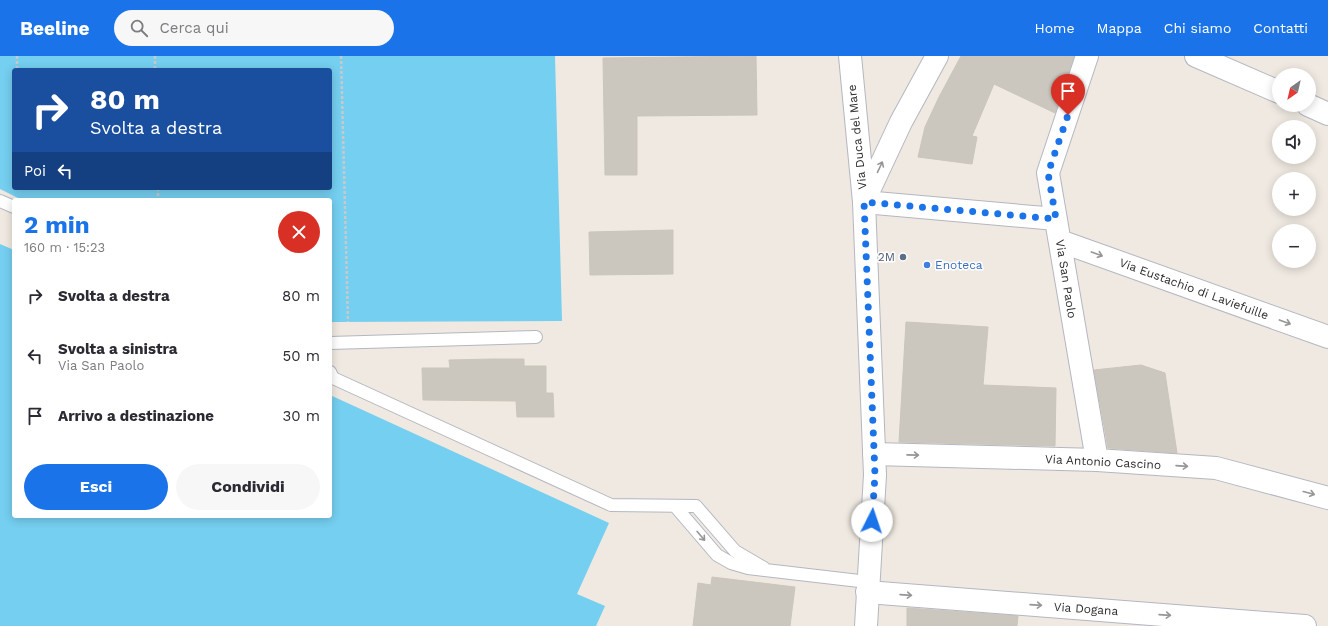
<!DOCTYPE html>
<html lang="it">
<head>
<meta charset="utf-8">
<style>
  :root { --surface:#fff; --page:#f7f7f7; --text:#2b2b33; --muted:#7c7c81; --accent:#1a73e8 }
  body { margin:0; font-family:"Work Sans",sans-serif; background:var(--page); color:var(--text); height:100vh; display:flex; flex-direction:column; font-size:15px; white-space:nowrap }
  * { box-sizing:border-box; margin:0 }
  p { font-size:13px; color:var(--muted) }
  .icon { flex:none; width:22px; height:22px; fill:none; stroke:currentColor; stroke-width:2; stroke-linecap:round; stroke-linejoin:round }
  .map { position:relative; flex:1; overflow:hidden }
  .side { position:absolute; left:12px; top:142px; width:320px; height:320px; display:flex; flex-direction:column; background:var(--surface); border-radius:4px; box-shadow:0 2px 10px #0003 }
  .side>* { flex:none }
  .banner { position:absolute; left:12px; top:12px; width:320px; height:122px; border-radius:4px; box-shadow:0 2px 10px #0003; background:#1a4fa0; color:#fff; overflow:hidden }
  .needle { width:26px; rotate:214deg }
  .tools { position:absolute; left:1272px; top:12px; display:grid; gap:8px }
  .tools a { display:grid; place-items:center; width:44px; height:44px; border-radius:50%; background:var(--surface); box-shadow:0 2px 10px #0003; font-size:20px }
  .pin { position:absolute; display:grid; place-items:center; width:34px; height:34px; color:#fff; margin:-41px -17px; border-radius:50% 50% 50% 0; rotate:-45deg; box-shadow:0 0 4px #0007 }
  .pin .icon { rotate:45deg }
  .me { position:absolute; width:44px; margin:-22px; rotate:4deg; stroke-linejoin:round; filter:drop-shadow(0 0 3px #0008) }
  .turn { display:flex; align-items:center; gap:14px; height:84px; padding:0 12px; font-size:18px }
  .turn .icon { width:52px; height:52px; stroke-width:2.5 }
  .turn b { display:block; font-size:28px; line-height:34px }
  .then { display:flex; align-items:center; height:38px; padding:0 12px; background:#0003; gap:8px; font-size:15px }
  .round { display:grid; place-items:center; flex:none; width:42px; height:42px; border-radius:21px; background:var(--page) }
  .head { display:flex; align-items:center; justify-content:space-between; height:68px; padding:0 12px }
  h1 { font-size:24px; font-weight:700; line-height:30px; color:var(--accent) }
  .primary-button { display:flex; gap:8px; margin-top:auto; padding:8px 12px }
  .primary-button a { flex:1; height:46px; border-radius:24px; background:var(--accent); color:#fff; font-size:16px; font-weight:700; line-height:46px; text-align:center }
  .primary-button a+a { background:var(--page); color:var(--text) }
  ul { padding:0; list-style:none }
  li { display:flex; align-items:center; gap:12px; height:60px; padding:0 12px }
  li div { flex:1 }
  li b { display:block; font-size:15px }
  li em { font-style:normal }
  header { display:flex; align-items:center; gap:24px; box-sizing:border-box; height:56px; padding:0 20px; background:var(--accent); color:#fff }
  header strong { font-size:19px }
  nav { display:flex; gap:22px; margin-inline-start:auto; font-size:14px }
  .search { width:280px; height:36px; background:var(--page); display:flex; align-items:center; gap:10px; box-sizing:border-box; padding:0 14px; border-radius:22px; color:var(--muted); font-size:15px }
  .map>svg:first-child { display:block }
  .water { fill:#75cff0; fill-rule:evenodd }
  .building { fill:#cbc7bf; stroke:#cbc5ba }
  .lines { fill:none; stroke-linecap:round; stroke-linejoin:round }
  .lane-casing { stroke:#b4b7c1; stroke-width:14 }
  .street-casing { stroke:#b4b7c1; stroke-width:24 }
  .secondary-casing { stroke:#b4b7c1; stroke-width:24 }
  .path { stroke:#c9c9c9; stroke-width:2.5; stroke-dasharray:3 2; stroke-linecap:butt }
  .lane { stroke:#fff; stroke-width:12 }
  .street { stroke:#fff; stroke-width:22 }
  .secondary { stroke:#fff; stroke-width:22 }
  .oneway { stroke:#969696 }
  .route { stroke:#1a73e8; stroke-width:7; stroke-dasharray:0 12.6 }
  .service-dot { fill:#5c6f8a; stroke:#fff; stroke-width:1.5 }
  .shop-dot { fill:#3f7fe0; stroke:#fff; stroke-width:1.5 }
  .labels { text-anchor:middle; dominant-baseline:central; stroke-width:3; stroke-linejoin:round; paint-order:stroke }
  .street-label { font-size:12px; fill:#2e2e2e; stroke:#fff }
  .service-label { font-size:12px; fill:#4e5e75; stroke:#fff; text-anchor:end }
  .shop-label { font-size:12px; fill:#366cbe; stroke:#fff; text-anchor:start }
</style>
</head>
<body>
<header>
<strong>Beeline</strong>
<div class="search"><svg class="icon" aria-label="search" viewBox="0 0 24 24"><circle cx="10" cy="10" r="6"/><path d="M15 15l6 6"/></svg>Cerca qui</div>
<nav><a>Home</a><a>Mappa</a><a>Chi siamo</a><a>Contatti</a></nav>
</header>
<div class="map">
<svg width="1328" height="570" viewBox="0 0 1328 570">
  <rect width="100%" height="100%" fill="#efe9e1"/>
  <path class="water" d="M0,0h555l7,265 -232,1v-122h-308l-22,-11zM14,14h316v118h-316z
    M0,188l14,6v266h316v-121l279,128 -32,71 28,12 -9,20h-596z"/>
  <path class="building" d="M756,0l1,59 -120,1v59h-32l-2,-117z
    M961,0h113l-19,57 -61,-29 -22,52 5,1 -5,27 -54,-7 7,-30 14,-30z
    M673,174v44l-83,1 -1,-43z
    M906,266l82,5 -5,58 73,3 -1,58 -156,-4z
    M493,303h31v7h22v27h7l1,24h-37l-1,-16 -93,-1 -1,-32h28l-1,-8z
    M1141,309l24,8 12,80 -69,-5 -14,-78z
    M712,521l83,10 -5,39h-97l5,-43 13,2z
    M907,552l111,8 -1,10h-110z"/>
  <g class="lines">
    <defs>
      <path id="lane" d="M0,145l14,6
        M330,287l206,-6
        M330,316l3,6 278,127 85,1 39,45 29,17
        M675,450l42,49 14,8 17,5 120,14"/>
      <path id="street" d="M1087,0l-39,117 49,287
        M1196,0l83,36
        M1308,49l20,9
        M864,146l192,17
        M1060,185l268,96
        M874,398l223,6 119,8 112,30
        M867,536l438,34"/>
      <path id="secondary" d="M850,0l14,146 11,273 -9,151
        M864,145l37,-79 36,-66"/>
    </defs>
    <use href="#lane" class="lane-casing"/>
    <use href="#street" class="street-casing"/>
    <use href="#secondary" class="secondary-casing"/>
    <path class="path" d="M17,0v14
      M155,0v14
      M341,0l7,266
      M158,132v12"/>
    <use href="#lane" class="lane"/>
    <use href="#street" class="street"/>
    <use href="#secondary" class="secondary"/>
  </g>
  <defs><path id="oneway-shaft" d="M-6 0H5M1.5-3L5.5 0L1.5 3" fill="none" stroke-width="1.6" stroke-linecap="round" stroke-linejoin="round"/></defs>
  <g class="oneway">
    <use href="#oneway-shaft" transform="translate(880 111) rotate(-65)"/>
    <use href="#oneway-shaft" transform="translate(1097 198) rotate(20)"/>
    <use href="#oneway-shaft" transform="translate(1285 266) rotate(20)"/>
    <use href="#oneway-shaft" transform="translate(913 399) rotate(1)"/>
    <use href="#oneway-shaft" transform="translate(1182 410) rotate(4)"/>
    <use href="#oneway-shaft" transform="translate(1309 437) rotate(15)"/>
    <use href="#oneway-shaft" transform="translate(701 480) rotate(50)"/>
    <use href="#oneway-shaft" transform="translate(906 539) rotate(4)"/>
    <use href="#oneway-shaft" transform="translate(1036 549) rotate(4)"/>
    <use href="#oneway-shaft" transform="translate(1165 559) rotate(4)"/>
  </g>
  <g class="lines">
    <path class="route" d="M872,465l3,-46 -11,-273 192,17 -8,-46 20,-58"/>
  </g>
  <circle class="service-dot" cx="903" cy="201" r="4"/>
  <circle class="shop-dot" cx="927" cy="209" r="4"/>
  <g class="labels">
    <g class="street-label">
      <text transform="translate(857 81) rotate(-96)">Via Duca del Mare</text>
      <text transform="translate(1066 223) rotate(81)">Via San Paolo</text>
      <text transform="translate(1194 233) rotate(20)">Via Eustachio di Laviefuille</text>
      <text transform="translate(1103 406) rotate(3)">Via Antonio Cascino</text>
      <text transform="translate(1086 553) rotate(4)">Via Dogana</text>
    </g>
    <g class="service-label">
      <text x="895" y="201">2M</text>
    </g>
    <g class="shop-label">
      <text x="935" y="209">Enoteca</text>
    </g>
  </g>
</svg>
<div class="tools">
<a><svg class="needle" viewBox="-14 -14 28 28"><path d="M0-13l5 13h-10z" fill="#e53935"/><path d="M0 13l5-13h-10z" fill="#7c7c81"/></svg></a>
<a><svg class="icon" aria-label="sound" viewBox="0 0 24 24"><path d="M4 9h4l5-4v14l-5-4H4zM17 9q2 3 0 6"/></svg></a>
<a>+</a>
<a>−</a>
</div>
<div class="pin" style="left:1068px;top:59px;background:#d93025"><svg class="icon" aria-label="arrive" viewBox="0 0 24 24"><path d="M6 21V4h12l-3 4 3 4H6"/></svg></div>
<svg class="me" style="left:872px;top:465px" viewBox="-20 -20 40 40"><circle r="19" fill="#fff"/><path d="M0-13L10 11 0 6-10 11z" fill="#1a73e8"/></svg>
<div class="banner">
<div class="turn"><svg class="icon" aria-label="right" viewBox="0 0 24 24"><path d="M7 20v-9h11M14 6l5 5-5 5"/></svg><div><b>80 m</b>Svolta a destra</div></div>
<div class="then">Poi<svg class="icon" aria-label="left" viewBox="0 0 24 24"><path d="M17 20v-9H6M10 6l-5 5 5 5"/></svg></div>
</div>
<section class="side">
<div class="head"><div><h1>2 min</h1><p>160 m · 15:23</p></div><a class="round" style="background:#d93025;color:#fff"><svg class="icon" aria-label="close" viewBox="0 0 24 24"><path d="M6 6l12 12M18 6L6 18"/></svg></a></div>
<ul>
<li><svg class="icon" aria-label="right" viewBox="0 0 24 24"><path d="M7 20v-9h11M14 6l5 5-5 5"/></svg><div><b>Svolta a destra</b></div><em>80 m</em></li>
<li><svg class="icon" aria-label="left" viewBox="0 0 24 24"><path d="M17 20v-9H6M10 6l-5 5 5 5"/></svg><div><b>Svolta a sinistra</b><p>Via San Paolo</p></div><em>50 m</em></li>
<li><svg class="icon" aria-label="arrive" viewBox="0 0 24 24"><path d="M6 21V4h12l-3 4 3 4H6"/></svg><div><b>Arrivo a destinazione</b></div><em>30 m</em></li>
</ul>
<div class="primary-button"><a>Esci</a><a>Condividi</a></div>
</section>
</div>
</body>
</html>
